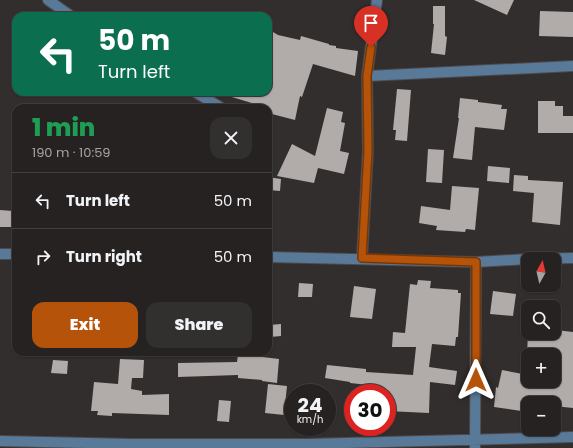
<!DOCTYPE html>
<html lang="en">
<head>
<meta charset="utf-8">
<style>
  :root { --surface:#262222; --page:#322f2f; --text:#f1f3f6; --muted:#a4a4a5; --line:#423f40; --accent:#b45309 }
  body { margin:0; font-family:Poppins,sans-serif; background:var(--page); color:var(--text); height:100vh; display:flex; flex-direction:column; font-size:15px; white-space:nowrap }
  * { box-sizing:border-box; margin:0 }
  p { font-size:13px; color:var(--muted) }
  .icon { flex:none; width:22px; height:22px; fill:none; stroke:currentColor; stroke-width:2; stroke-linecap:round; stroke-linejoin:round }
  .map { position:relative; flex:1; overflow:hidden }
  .drawer { position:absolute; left:12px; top:104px; width:260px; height:252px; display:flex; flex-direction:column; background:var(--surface); border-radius:12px; box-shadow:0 1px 3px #0004,0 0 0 1px var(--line) }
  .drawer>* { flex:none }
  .top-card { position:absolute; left:12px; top:12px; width:260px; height:84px; border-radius:12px; box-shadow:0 1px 3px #0004,0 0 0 1px var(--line); background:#0b6e4f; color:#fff; overflow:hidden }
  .needle { width:26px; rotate:8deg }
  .buttons { position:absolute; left:521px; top:252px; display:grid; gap:8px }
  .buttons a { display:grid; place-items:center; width:40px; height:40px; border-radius:8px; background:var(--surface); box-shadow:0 1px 3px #0004,0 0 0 1px var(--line); font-size:20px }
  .speed { position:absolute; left:284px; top:384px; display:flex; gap:8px; font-size:20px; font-weight:700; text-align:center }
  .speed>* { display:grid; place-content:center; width:52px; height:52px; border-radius:50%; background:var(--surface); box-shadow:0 1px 3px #0004,0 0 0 1px var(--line); line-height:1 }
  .speed small { font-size:10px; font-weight:400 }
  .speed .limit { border:6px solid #d22; background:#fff; color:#111 }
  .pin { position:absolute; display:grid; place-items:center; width:34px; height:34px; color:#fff; margin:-41px -17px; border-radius:50% 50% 50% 0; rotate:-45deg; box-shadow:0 0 4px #0007 }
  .pin .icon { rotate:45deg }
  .me { position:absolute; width:44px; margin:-22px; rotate:0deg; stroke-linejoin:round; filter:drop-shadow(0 0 3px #0008) }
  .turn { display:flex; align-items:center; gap:14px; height:84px; padding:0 20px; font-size:18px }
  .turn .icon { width:52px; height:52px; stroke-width:2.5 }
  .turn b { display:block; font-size:28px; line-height:34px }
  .round { display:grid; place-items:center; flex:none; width:42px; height:42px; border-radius:12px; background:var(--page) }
  .headline { display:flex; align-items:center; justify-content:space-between; height:68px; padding:0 20px }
  h1 { font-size:24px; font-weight:800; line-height:30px; color:#1e9e55 }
  .cta { display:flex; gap:8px; margin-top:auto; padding:8px 20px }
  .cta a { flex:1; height:46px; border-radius:12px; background:var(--accent); color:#fff; font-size:16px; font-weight:800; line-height:46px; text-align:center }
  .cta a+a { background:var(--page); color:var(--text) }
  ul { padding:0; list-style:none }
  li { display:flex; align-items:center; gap:12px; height:56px; padding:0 20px; border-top:1px solid var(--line) }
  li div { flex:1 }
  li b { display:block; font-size:15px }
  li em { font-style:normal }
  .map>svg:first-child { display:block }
  .building { fill:#b1abaa }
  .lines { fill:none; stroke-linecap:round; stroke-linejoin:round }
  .minor-casing { stroke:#4f4a4a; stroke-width:12 }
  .minor { stroke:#597998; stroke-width:10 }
  .route-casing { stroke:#753606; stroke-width:10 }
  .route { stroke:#b45309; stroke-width:7 }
</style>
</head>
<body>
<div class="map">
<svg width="573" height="448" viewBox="0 0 573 448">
  <rect width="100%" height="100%" fill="#332e2e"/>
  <path class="building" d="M474,0h40l-7,15z
    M433,6h12v30l2,1 -2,18 -14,-2 3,-29h-1z
    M540,11l33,1v25l-34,-1z
    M268,29l10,6 22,5 1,-4 28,8v1l7,1v2l22,3 -3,25 -42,-12 -11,33 -2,-1 -5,24 -27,-7v-5l-43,-13v-3h43z
    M397,89l14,1 -4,51 -12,-1 1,-10h-3z
    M460,98l18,2v2l24,3 -1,4h6l-3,21 -29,-3 -3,33 -19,-2 6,-40h-1z
    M538,101h17v5h8v10h10v17h-35z
    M327,108l16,4 -2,10 4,1 -5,28 9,2 -5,21 -26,-6 -4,15 -37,-7 15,-32 23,12z
    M428,149l16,1 -2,33 -16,-1z
    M488,166l22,2 -1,15 -22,-2z
    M514,175l14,1v4l35,2 -3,43 -28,-3 2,-29 -21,-2z
    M268,177l13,2 -1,12 -12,-1z
    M452,186l27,2 -4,42 -9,-1 -1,3 -29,-2 1,-4 -18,-3 2,-17 29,4z
    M0,210l13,1v16h-13z
    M418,280l13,1 -1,7 28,2v3h3l-3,44h-2l-1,9 -23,-2 -3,23 28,4 -2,14 -25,-3 -1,31 -42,-2v-18h-10l1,-7 -28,-3v-1l-25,-4 2,-13 39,4v3l47,3 3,-28h-24l1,-15 12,1 5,-49 7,1z
    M299,283l14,1 -1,13h-14z
    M354,286l22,3 -4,30 -22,-2z
    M493,291l23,3 -3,22 -23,-2z
    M281,324v12l-11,1 -1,-12z
    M556,330l17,2v76l-19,-2v-3h-26v9l-34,-5 2,-20 2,1 4,-18 26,5v6h27l2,-26h-30l1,-22h28z
    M238,354l41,5 -2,24 -15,-2v-1l-24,-2v-3l-60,2v-14l59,-1z
    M120,359l24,1 -1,18h-11l-1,11 11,2v4l27,-1v21l-57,-2v3l-15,-1 1,-4h-7l3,-29 24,2z
    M53,360l15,1 -1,13 -16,-1z
    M268,384l19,2 -3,29 -19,-2z
    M219,400l12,1 -2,21 -12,-1z"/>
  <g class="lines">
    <defs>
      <path id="minor" d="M48,0l23,16
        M367,76l206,-10
        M195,92l25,15
        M0,254h16
        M268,257l208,5 52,-3
        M362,258l6,-107 -1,-75 10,-76
        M531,259l42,-1
        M0,441l131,3h176l266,-7
        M475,448l1,-186"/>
    </defs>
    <use href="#minor" class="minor-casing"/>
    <use href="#minor" class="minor"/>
  </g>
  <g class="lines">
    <defs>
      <path id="route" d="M371,47l-4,29 1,75 -6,107 114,4v118"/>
    </defs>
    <use href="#route" class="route-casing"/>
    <use href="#route" class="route"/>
  </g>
</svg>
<div class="buttons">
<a><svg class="needle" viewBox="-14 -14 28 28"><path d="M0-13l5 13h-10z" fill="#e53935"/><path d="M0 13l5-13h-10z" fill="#a4a4a5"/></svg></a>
<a><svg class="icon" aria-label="search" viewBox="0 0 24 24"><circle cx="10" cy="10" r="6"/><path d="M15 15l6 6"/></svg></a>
<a>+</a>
<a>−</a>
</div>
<div class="speed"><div>24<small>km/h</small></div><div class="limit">30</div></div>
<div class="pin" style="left:371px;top:47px;background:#d93025"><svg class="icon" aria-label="arrive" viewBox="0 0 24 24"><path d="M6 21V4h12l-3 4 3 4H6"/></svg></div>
<svg class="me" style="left:476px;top:380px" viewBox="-20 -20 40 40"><path d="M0-17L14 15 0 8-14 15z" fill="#b45309" stroke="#fff" stroke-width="4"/></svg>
<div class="top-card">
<div class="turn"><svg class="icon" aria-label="left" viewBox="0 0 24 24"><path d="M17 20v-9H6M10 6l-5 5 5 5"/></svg><div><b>50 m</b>Turn left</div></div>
</div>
<section class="drawer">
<div class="headline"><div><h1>1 min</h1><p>190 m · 10:59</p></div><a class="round"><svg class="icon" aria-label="close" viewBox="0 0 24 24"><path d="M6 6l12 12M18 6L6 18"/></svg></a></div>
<ul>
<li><svg class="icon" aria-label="left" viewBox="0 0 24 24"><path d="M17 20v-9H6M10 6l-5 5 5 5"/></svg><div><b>Turn left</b></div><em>50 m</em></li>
<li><svg class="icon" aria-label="right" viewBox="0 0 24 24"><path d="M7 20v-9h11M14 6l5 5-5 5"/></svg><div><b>Turn right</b></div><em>50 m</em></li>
</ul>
<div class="cta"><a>Exit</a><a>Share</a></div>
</section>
</div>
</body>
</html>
